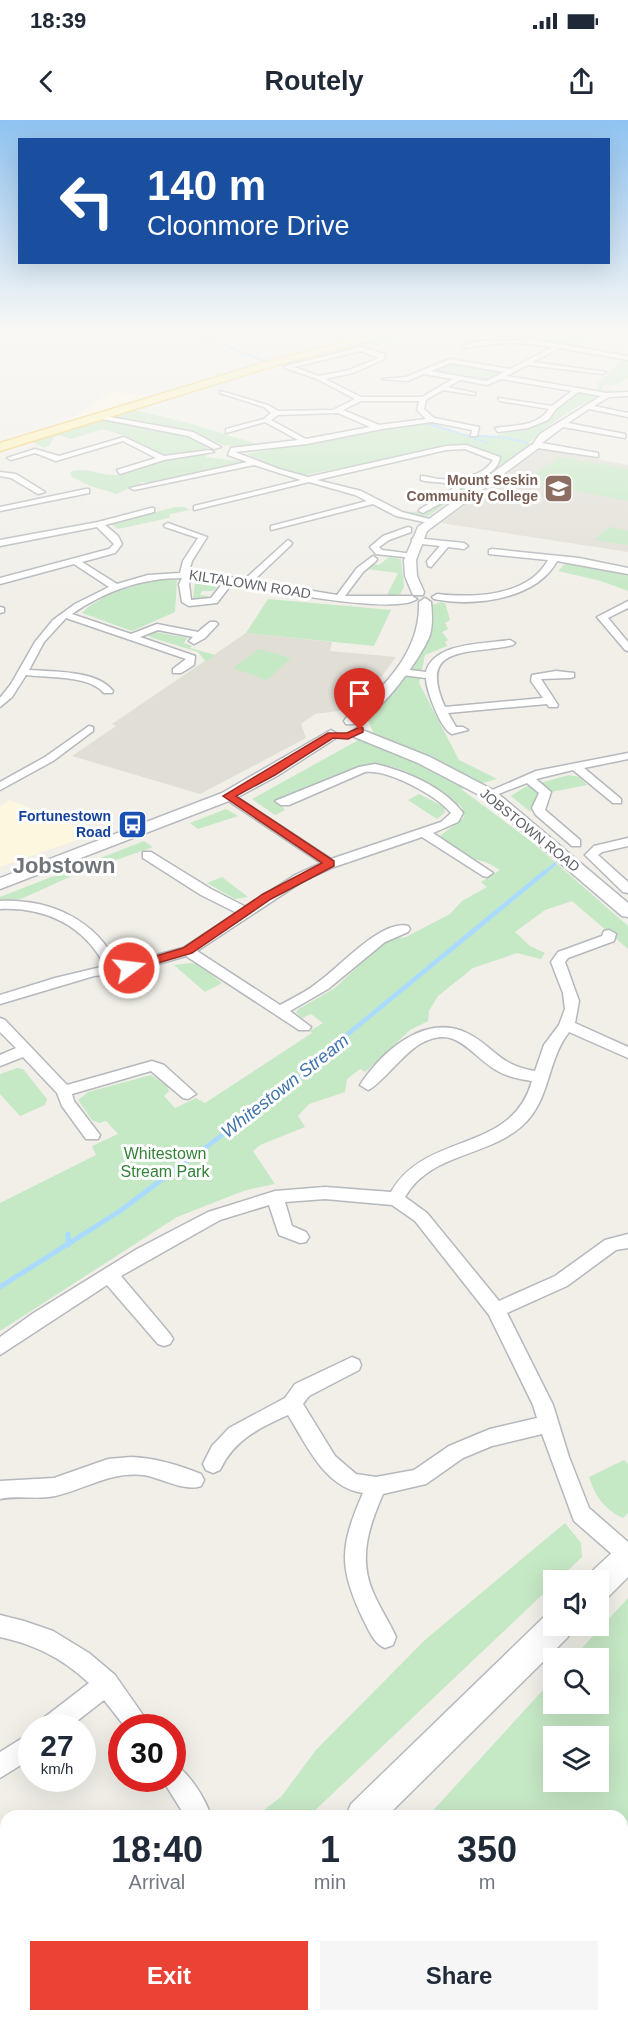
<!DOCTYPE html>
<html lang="en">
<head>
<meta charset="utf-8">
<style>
  :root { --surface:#fff; --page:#f6f6f7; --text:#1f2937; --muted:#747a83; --accent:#ea4335 }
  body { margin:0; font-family:Arial,sans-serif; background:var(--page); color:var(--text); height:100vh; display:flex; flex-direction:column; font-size:22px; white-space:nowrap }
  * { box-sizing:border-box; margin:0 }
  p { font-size:20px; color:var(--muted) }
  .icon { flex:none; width:33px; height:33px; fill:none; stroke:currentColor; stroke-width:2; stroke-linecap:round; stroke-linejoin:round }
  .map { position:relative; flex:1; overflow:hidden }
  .details { position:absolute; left:0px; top:1690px; width:628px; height:212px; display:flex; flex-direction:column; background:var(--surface); border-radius:18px 18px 0 0; box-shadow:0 6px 24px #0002 }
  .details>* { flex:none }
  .top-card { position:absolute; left:18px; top:18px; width:592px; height:126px; border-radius:0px; box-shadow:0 6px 24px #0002; background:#1a4fa0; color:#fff; overflow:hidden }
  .controls { position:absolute; left:543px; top:1450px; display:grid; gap:12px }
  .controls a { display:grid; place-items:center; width:66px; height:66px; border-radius:0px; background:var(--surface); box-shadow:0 6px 24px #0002; font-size:30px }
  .speed { position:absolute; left:18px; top:1594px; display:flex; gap:12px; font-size:30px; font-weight:700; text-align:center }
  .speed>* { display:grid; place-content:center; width:78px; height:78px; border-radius:50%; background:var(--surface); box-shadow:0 6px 24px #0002; line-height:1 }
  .speed small { font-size:15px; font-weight:400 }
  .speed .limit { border:9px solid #d22; background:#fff; color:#111 }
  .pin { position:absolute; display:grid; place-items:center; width:51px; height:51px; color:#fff; margin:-62px -26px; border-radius:50% 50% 50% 0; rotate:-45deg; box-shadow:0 0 6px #0007 }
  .pin .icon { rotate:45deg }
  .me { position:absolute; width:66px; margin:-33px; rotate:75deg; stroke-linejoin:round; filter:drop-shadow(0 0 4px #0008) }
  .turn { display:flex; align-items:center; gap:21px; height:126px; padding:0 30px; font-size:27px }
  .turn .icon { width:78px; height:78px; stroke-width:2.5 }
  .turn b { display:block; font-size:42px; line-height:51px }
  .eta { display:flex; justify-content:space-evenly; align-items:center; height:102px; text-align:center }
  .eta b { font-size:36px; font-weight:700; line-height:42px }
  .action { display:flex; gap:12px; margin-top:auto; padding:12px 30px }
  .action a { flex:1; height:69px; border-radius:0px; background:var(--accent); color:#fff; font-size:24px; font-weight:700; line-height:69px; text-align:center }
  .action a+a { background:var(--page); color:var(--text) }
  .status { display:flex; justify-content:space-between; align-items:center; height:42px; padding:0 30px; background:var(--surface); direction:ltr }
  .status svg { height:16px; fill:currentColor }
  header { display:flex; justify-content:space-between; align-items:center; height:78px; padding:0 30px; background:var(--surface); font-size:27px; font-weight:700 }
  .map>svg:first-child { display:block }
  .commercial { fill:#fef7e0 }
  .education { fill:#e1ded6 }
  .green { fill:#c5e8c5; fill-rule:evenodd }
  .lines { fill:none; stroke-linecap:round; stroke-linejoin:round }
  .stream-far3 { stroke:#aadaff; stroke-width:2 }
  .stream-far2 { stroke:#aadaff; stroke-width:3 }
  .stream-far1 { stroke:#aadaff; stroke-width:4.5 }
  .stream { stroke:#aadaff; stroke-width:5 }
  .street-casing { stroke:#b5b8bc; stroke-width:3 }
  .secondary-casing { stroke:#b6babf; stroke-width:3 }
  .primary-casing { stroke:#f2c960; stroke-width:3 }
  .street { fill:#fff; fill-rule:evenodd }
  .secondary { fill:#fff; fill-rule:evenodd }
  .primary { fill:#fff2af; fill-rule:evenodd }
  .route { fill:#ea4335; stroke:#982c22; stroke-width:1.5 }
  .labels { text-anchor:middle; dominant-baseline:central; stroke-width:6; stroke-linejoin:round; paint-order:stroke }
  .far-education-label { font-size:14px; font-weight:bold; fill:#785e54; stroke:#fff; text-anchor:end }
  .far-street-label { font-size:14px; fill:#5f6368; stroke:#fff }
  .far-transit-label { font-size:14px; font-weight:bold; fill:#164399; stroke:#fff; text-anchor:end }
  .park-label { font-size:16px; fill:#348238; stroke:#fff }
  .water-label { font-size:18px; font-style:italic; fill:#4174aa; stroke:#fff }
  .district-label { font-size:22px; font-weight:bold; fill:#70757a; stroke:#fff }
</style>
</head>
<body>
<div class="status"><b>18:39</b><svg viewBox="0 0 49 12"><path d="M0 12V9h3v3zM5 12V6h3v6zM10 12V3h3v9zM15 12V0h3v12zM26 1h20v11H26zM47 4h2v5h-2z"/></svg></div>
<header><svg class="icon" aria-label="back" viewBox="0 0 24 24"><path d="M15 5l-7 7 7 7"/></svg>Routely<svg class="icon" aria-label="share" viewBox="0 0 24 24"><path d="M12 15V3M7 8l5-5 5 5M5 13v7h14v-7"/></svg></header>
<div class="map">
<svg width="628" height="1901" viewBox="0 0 628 1901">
  <rect width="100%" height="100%" fill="#f1efe8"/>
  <path class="commercial" d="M111,272l44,4 -88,26 21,-15z
    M10,680l84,34 -94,33v-61z"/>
  <path class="education" d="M542,328l86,17v87l-187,-29z
    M246,513l86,9 -2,9 66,6 -23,31 -20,21 -38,5 -14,10 5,14 -106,56 -128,-38 44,-30 -4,-2z"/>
  <path class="green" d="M404,213l104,3 120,-2v5l-37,1 -20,7 -25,-5h-56l-2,-5h-64l-12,-3 -34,11 -29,2z
    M623,239l5,1v18l-10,6 -16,2v3l13,2c-30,9 -68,31 -88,56l-100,70 -21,-5 24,-1 -2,-2 19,-9 13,-10v-7l40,-20v-4l-27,-12 -15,-2 -153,30 -26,-6 -32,-15 161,-29 24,-2 33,11 30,2 51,-15 12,-12 25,-18 -9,-3 2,-1 23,2 -2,-5z
    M452,242l54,10 -20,10 -57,-10z
    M131,289l61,15 68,21 -19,2 -18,-2 -35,-15 -79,-14z
    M98,299c32,5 83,8 109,27l-1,11 40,5 -92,21 -14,-1 2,3 -9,1 -16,8 -27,-8 -18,-9 -2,-5c17,-6 29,4 46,3 15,-1 34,-10 49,-16l-3,-5 -34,-17 -25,-8 -32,10 -12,-4 -5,2 -5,9 -5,2 -13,-7z
    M559,337l69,12v32l-103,-20z
    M175,387h10l5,3 -20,4 -1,4 -51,11 -7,-5z
    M609,407l19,4v14l-34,-5z
    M389,437l12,2 3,28 -4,7 -14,3 12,-24 -32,-4 7,-5 6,1z
    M566,443l62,12v16l-27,-10 -43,-10z
    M161,459l16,1 -2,32 -43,19 -50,-18c18,-19 55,-29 79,-34z
    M201,459l32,5 -14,1 -6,6h-11l-2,4 9,1 -3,3h-13l2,-17z
    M268,479l123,11 -17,36 -128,-13z
    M441,482l4,1 5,17 -5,3 3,6 -6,3 6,8 -3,2 2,4 -22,9 -6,28 40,77 38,19 -36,10 71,53 96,84v23l-56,-48 -27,9 -30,22 15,14 15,7 -4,6 -24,-6 -44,15 -35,28 -9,15 -1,10 -18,9 -45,42 -5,-3 -13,10 -2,13 -36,12 -11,12 7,11 -45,18 -7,6 22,33 -29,6 -69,27 -177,114v-128l96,-48 -4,-9 26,-12 -12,-13 -7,2 -7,-3 -14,-20 10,-8 63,-17 16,11 2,5 -5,5 11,12 21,-10 9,5 107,-70 -2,-2 13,-8 -12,-9 -9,4 -6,-6 3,-3 36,-21 48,-45 8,-4 15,-2 44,-23 12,-13 25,-14 -6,-5 19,-12 -14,-8 -16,-4 -28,-18 -2,-4 24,-19 -3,-11c-20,-12 -42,-31 -64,-38 -39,-13 -82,19 -117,35l5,7 -10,5 -23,-16 121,-67 -5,-12c28,-32 62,-71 64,-115z
    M156,512l31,6 -3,5 8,3 -2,2 25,7 -9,7 -8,-10 -48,-15 -1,-2z
    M259,529l32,9 -24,22 -34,-12z
    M569,655l10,2 8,8 -51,10 -2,15 -5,1 -18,-15 14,-9z
    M419,674l25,13 1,5 -8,7 -29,-19z
    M226,689l12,7 -40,13 -8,-6z
    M144,721l9,6 -79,28 -53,24 -21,1v-3z
    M222,757l26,20 -13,2 -28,-16z
    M191,843l6,1 25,19 -17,9 -31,-27z
    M17,948l6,1 24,30 -2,6 -25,11 -20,-22v-20z
    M624,1340l4,4v49l-5,5c-19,-9 -28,-22 -34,-41z
    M565,1403l16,20 1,14 -273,259h-53l25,-19 35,-47 110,-111z
    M628,1478v423h-405l5,-5h394v-200h-194l125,-137 1,25h44v-45h-26zM554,1617h44v45h-44z
    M14,1896h97l-5,5h-90z"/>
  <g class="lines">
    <path class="stream-far3" d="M180,213l47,13 39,16
      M426,303l38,12 45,3 18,5
      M467,316l21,7"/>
    <path class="stream-far2" d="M543,754l12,-10"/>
    <path class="stream-far1" d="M182,1045l123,-92 26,-25 214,-176"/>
    <path class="stream" d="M68,1114v11
      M0,1167l120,-76 64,-48"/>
    <defs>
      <path id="street" d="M536,220l92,16v4l-68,-12 -27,14 73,10 -3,2 -75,-9 -22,11 101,17 21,-1v4l-19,1 -15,9 34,7v4l-39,-8 -21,14 57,11v4l-62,-11 -21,16 56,10v4l-67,-10 9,-13 61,-38 -23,-4 -22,17 -8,11 -20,8 -30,4 -3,-4c19,-3 42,-1 54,-19l-49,-8 -2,-3 54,8 20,-15 -71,-12 -14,6 -27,-5 -12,7 27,6v2l-32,-5 -17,10 -2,9 10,9 45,9 -2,9h-6l1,-6 -40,-8 -50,7 -75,15 -72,8 44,17 29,8 138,-31 20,-1 34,12c-2,18 -26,23 -41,26l3,3 -6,9 -33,18 -4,-2 1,-2 30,-18 4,-5c-8,-5 -23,-3 -33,-6v-4c7,0 13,3 19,3 18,1 43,-2 53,-19l-28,-11 -19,1 -129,30 44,11 41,21 31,8v4l-37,-8 -23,-12 -102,26v-4l96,-25 -12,-6 -46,-13 -115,28v-4l107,-26 -47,-15 -120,25 -4,-2 117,-26 -19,-7 3,-7 67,-8 -33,-18 -39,11v-4l38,-10 7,-6 -7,-6 -44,-14v-2l48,14 10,6 55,-1 22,-11 -38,-20 -32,-11v-2l76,-19 23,7 1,5 -32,14 -28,6 36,18h61l31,-18 -29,-5 -17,7 -25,-2 24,-2 44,-18 60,10 43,-22c-28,-5 -60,-5 -87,1l-3,-2 16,-5zM361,231l18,7 -30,12 -30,6 -25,-9zM451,243l53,9 -18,9 -55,-10zM361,281h58l-2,9 9,9 -47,6 -36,-15zM338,293l32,14 -64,12 -35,-19 7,-5z
        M99,295l94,17 28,15 -7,2 -26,-13 -91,-18z
        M124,317l40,19 46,-6 4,2 -50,8 -44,14 -3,-4 39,-12 -33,-17 -67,20 -21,-8 -24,7 -4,-2 28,-9 24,7z
        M0,352l16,2 29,18 -7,2 -27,-16 -11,-2z
        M86,369h3v4l-89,18v-4z
        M151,388h3v4l-49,13 13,11 4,8 -7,9 -33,9 35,22 31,-9 32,-2 3,-12 15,-23 -33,-11 -1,-2 4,-2 39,14 -15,24 -3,10 4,2 52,6 43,-39 4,3 -1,2 -38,36 84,14 20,-27 16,-12 4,3 -1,2 -13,11 -18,24h67l5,3c-27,19 -185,-18 -226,-21l-2,6 2,16 20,-2 11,-14 8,2 -13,17 -28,3 -7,-4 -3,-18 3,-6c-40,0 -77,13 -110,36l59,20 26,-10 41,8 12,-10h6l2,2 -13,14 -11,6 -5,-3 4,-4 -35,-7 -18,7 55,19 -1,9 -13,8h-8v-4l13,-10 -120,-41 -22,24 -15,28c25,2 68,0 84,21l-1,2h-8c-15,-18 -55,-15 -78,-18l-14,22 -12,10v-9l11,-14 24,-42 18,-22 22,-16 34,-17 -35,-23 -74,20v-6l109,-29 5,-5 -17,-17 -97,19v-6l98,-18z
        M408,407l3,1v4l-22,8 -10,7 3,3 31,4v4l-37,-4 -6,-7 13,-11z
        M415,418l49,5 4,3 -4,3 -16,-2 -17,20 -3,-1 -1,-5 13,-15 -28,-3v-4z
        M492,429l87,9 49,10v6l-71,-13c-21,39 -84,46 -123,38l-2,-2 5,-3c36,4 91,3 111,-34l-59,-6v-4z
        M628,481v7l-20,10 20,24v9l-3,-1 -28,-33z
        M0,487l4,1v4l-4,1z
        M510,520l5,3 -2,2c-42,10 -97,-2 -68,62l98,-9 -12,-17 1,-6 24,-4 18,2v4l-4,1 -29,1 17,26 -1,2h-8l-2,-3 -99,9 8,14h7l5,3 -16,4c-11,-4 -26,-44 -26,-56l-24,-3 -5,-3 5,-3 24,3c8,-30 59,-28 84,-32z
        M89,606l4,1v4l-40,30 -53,29v-8l45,-25z
        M628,633v6l-44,9 37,31v4h-8l-40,-33 -37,9 15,13 -6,18 35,30v6h-8l-36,-31 -4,-7 7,-15 -12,-10 -34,13h-8l-2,-2 53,-23z
        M375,644c31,7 69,23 88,49l-5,9 -25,11 60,40 -6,4 -4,-1 -61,-39 -88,30 -31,14 -106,70 83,54c13,-7 26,-13 37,-22 21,-14 64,-64 91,-57l2,3 -2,3 -23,10 -57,47 -38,22 21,16 -2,3h-10l-113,-74 -56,16 -36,4 -94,28v-9l55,-17 50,-12c-21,-41 -60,-59 -105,-57v-8c50,-2 95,18 118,64l65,-17 54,-35 -36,-18 -58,-37v-6h8l60,37 35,18 49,-32 26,-12 -97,-65v-4h8l99,65 110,-37 10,-9c-15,-18 -63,-44 -86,-41l-76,33h-8l-6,-4 84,-34z
        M628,718v8l-26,6 -4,3 30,27v11l-5,-1 -38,-37 9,-9z
        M609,810l7,4 -2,7 -46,17 -3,4 14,39 -4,22 53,24v11l-59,-26c-23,30 -18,68 -47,94 -35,31 -92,27 -117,71l22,16 72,88 56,-25 50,-36 23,-6v14l-12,2 -49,36 -60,27 46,92 16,52 20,51 39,34v23l-7,-3 -47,-41 -32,-87 -50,12 -29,12 -37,26 -43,10c-14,32 -25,64 -10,98 6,15 16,29 23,45l-3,8 -8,3c-12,-5 -16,-18 -22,-29 -25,-53 -23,-73 0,-126 -39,-6 -56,-48 -75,-78 -29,13 -54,25 -68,55l-7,3 -7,-3 -3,-6 9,-18 17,-18 56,-30 10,-14 57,-27 7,3 2,5 -2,5 -50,26 -6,8 32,52 21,18 20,3 38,-7 35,-24 41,-17 47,-11 -4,-13 -44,-90 -74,-94 -23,-16 -67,-6 -40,3 7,24 14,6 3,5 -3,5 -6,1 -21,-8 -10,-30 -49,15 -99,56 49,58 3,5 -3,5 -6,2 -6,-2 -51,-59 -107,70v-18l32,-23 105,-65 71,-37 67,-21 50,-4 66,5c35,-61 121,-38 141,-111 -12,-2 -25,-4 -36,-11 -27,-16 -40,-47 -76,-26 -16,9 -42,43 -52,46l-8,-5c22,-34 65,-72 107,-52 28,14 31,32 68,38l9,-26 15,-20 6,-16 -2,-16 -12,-31 7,-10 44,-16 2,-5z
        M0,898l5,2 62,65 85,-24 12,4 32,29 -8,5 -5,-1 -32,-27 -79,23 2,7 26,34 -2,4h-12l-24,-33 -5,-13 -34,-36 -23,9v-11l16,-7 -16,-16z
        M131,1337c24,1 48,8 70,17l3,6 -3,6c-16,6 -40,-8 -57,-11 -34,-4 -58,14 -89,21 -18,4 -37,-1 -55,3v-18l54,-3 54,-19z
        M0,1495l24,6 29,10 36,22 26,22 37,53h-26l-22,-28 -36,28h-31l4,-8 48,-37c-27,-25 -53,-38 -89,-46z
        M32,1612v26l-32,20v-26z
        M172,1643c16,7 34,37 39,53h-26l-23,-37h10z"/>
      <path id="secondary" d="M475,213h153v2h-149z
        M531,325l9,2 -113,84 -11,29 1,16 7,16 -1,3h-10l-8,-19 -1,-16 14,-33z
        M425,478l6,4c1,11 2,22 -1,33 -8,22 -59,95 -84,89l-2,-3 2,-3c37,-28 75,-66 73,-116z
        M357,608l73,29 65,34 133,112v14l-6,-1 -139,-119 -65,-34 -66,-27 -3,-3z
        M331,610l8,5 -3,3 -59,38 -43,23 -234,90v-11l222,-85z
        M628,1423v34l-19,19 -11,4v-19h-13l2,-5 31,-29z
        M554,1493v13h18l-4,11 -181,179h-41l5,-12 195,-189z
        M144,1896h41l-2,5h-41z"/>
      <path id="primary" d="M381,213h16l-120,32 -277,86v-8l269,-82z"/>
    </defs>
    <use href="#street" class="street-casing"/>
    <use href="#secondary" class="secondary-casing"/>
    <use href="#primary" class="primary-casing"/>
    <use href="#street" class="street"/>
    <use href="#secondary" class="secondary"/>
    <use href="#primary" class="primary"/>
  </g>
  <linearGradient id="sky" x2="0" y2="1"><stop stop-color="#8fc3f1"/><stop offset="0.44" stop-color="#f9f8f5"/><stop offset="1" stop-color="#f9f8f5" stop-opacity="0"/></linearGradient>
  <rect width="628" height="479" fill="url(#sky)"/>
  <path class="route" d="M360,607l3,1v4l-15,7 -15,-1 -58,37 -39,21 98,65v5l-63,33 -79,54 -58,17h-9v-5l58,-17 80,-54 59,-31 -99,-67 105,-63h19z"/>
  <defs>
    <symbol id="school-square" viewBox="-11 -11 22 22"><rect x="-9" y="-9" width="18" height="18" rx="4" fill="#8d6e63" stroke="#fff"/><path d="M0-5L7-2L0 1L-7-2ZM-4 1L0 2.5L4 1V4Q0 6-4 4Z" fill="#fff"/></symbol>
    <symbol id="bus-square" viewBox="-11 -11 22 22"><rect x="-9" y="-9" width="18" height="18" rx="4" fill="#1a4fb4" stroke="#fff"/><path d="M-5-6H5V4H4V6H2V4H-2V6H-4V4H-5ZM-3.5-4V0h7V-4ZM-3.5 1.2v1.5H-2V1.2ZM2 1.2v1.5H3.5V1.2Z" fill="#fff"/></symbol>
  </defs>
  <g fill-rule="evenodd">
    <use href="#school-square" x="542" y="352" width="33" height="33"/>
    <use href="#bus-square" x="116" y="688" width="33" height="33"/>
  </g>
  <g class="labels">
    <g class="far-education-label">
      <text x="538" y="360">Mount Seskin<tspan x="538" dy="16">Community College</tspan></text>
    </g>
    <g class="far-street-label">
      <text transform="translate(250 464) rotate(9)">KILTALOWN ROAD</text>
      <text transform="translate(530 710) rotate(39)">JOBSTOWN ROAD</text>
    </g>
    <g class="far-transit-label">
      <text x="111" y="696">Fortunestown<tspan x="111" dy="16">Road</tspan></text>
    </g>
    <g class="park-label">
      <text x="165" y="1033">Whitestown<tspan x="165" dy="18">Stream Park</tspan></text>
    </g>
    <g class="water-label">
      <text transform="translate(285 966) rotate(-38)">Whitestown Stream</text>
    </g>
    <g class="district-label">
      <text x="64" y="745">Jobstown</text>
    </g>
  </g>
</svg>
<div class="controls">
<a><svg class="icon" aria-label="sound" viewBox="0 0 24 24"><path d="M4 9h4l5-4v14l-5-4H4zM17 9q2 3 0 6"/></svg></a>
<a><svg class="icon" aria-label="search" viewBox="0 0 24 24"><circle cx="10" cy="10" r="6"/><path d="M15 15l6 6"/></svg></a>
<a><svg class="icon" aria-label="layers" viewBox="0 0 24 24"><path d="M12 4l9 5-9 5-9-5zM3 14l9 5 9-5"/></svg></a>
</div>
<div class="speed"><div>27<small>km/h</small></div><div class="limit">30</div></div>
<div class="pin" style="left:360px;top:610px;background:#d93025"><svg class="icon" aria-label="arrive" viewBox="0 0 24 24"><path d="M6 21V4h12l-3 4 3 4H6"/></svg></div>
<svg class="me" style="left:129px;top:848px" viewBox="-20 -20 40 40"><circle r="17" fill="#ea4335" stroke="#fff" stroke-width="3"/><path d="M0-11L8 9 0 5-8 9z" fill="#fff"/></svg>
<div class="top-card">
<div class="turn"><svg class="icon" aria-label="left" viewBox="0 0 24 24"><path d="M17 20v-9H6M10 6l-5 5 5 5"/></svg><div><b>140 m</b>Cloonmore Drive</div></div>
</div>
<section class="details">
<div class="eta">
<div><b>18:40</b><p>Arrival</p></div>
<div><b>1</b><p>min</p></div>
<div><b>350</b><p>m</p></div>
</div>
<div class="action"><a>Exit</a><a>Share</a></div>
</section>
</div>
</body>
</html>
